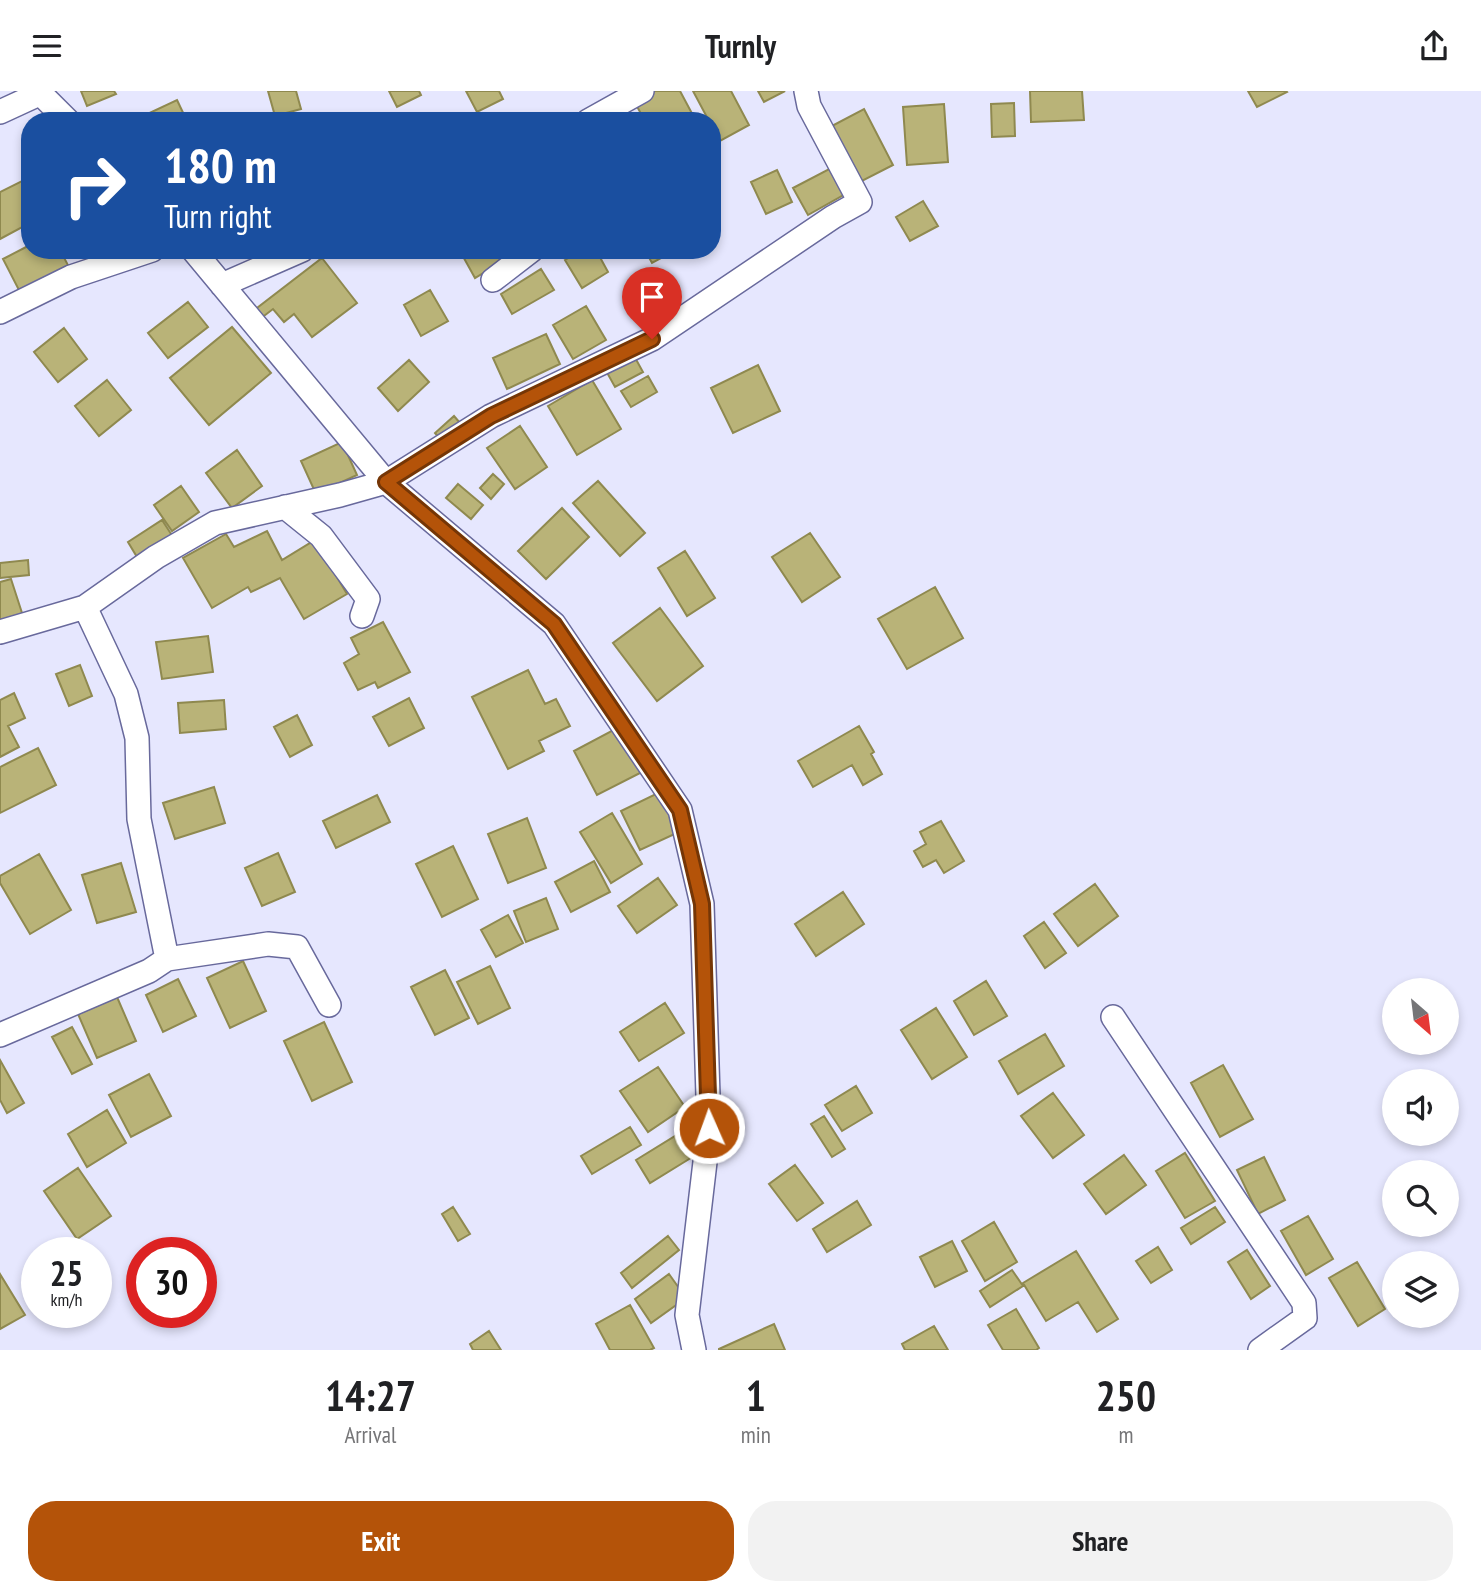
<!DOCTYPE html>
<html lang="en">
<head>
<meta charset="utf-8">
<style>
  :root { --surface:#fff; --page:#f2f2f2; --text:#202124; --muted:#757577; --accent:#b45309 }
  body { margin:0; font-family:"PT Sans Narrow",sans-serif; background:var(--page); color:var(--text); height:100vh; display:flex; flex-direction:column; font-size:26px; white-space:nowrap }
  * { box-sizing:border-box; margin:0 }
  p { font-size:23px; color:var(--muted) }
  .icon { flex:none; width:38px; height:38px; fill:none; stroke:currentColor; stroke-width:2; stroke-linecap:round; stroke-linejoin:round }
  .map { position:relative; height:1259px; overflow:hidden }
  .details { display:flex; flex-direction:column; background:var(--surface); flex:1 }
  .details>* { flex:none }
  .banner { position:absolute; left:21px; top:21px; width:700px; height:147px; border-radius:28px; box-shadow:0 4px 10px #0003; background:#1a4fa0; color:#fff; overflow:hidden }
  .needle { width:46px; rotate:152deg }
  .controls { position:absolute; left:1382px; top:887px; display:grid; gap:14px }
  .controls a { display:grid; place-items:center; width:77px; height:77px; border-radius:50%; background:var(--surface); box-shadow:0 4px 10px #0003; font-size:35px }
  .speed { position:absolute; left:21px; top:1146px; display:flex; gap:14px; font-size:35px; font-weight:700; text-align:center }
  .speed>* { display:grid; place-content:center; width:91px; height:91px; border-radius:50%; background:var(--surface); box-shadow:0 4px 10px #0003; line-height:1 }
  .speed small { font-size:18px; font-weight:400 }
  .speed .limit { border:10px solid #d22; background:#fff; color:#111 }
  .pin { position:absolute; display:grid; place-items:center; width:60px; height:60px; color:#fff; margin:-72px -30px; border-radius:50% 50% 50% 0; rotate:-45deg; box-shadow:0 0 7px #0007 }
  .pin .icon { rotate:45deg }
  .me { position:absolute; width:77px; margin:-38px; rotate:358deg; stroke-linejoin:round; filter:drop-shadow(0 0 5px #0008) }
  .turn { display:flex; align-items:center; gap:24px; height:147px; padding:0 28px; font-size:32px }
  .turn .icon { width:91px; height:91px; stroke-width:2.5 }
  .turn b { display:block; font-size:49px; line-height:60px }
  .eta { display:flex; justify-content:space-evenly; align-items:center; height:119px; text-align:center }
  .eta b { font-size:42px; font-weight:700; line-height:49px }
  .action { display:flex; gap:14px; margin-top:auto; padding:14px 28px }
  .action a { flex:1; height:80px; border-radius:28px; background:var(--accent); color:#fff; font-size:28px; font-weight:700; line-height:80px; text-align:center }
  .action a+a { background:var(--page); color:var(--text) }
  header { display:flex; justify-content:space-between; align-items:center; height:91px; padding:0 28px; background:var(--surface); font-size:32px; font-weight:700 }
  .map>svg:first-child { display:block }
  .building { fill:#b9b378; stroke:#8f894f; stroke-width:2 }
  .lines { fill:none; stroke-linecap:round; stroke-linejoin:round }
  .minor-casing { stroke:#68699c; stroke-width:26 }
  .minor { stroke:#fff; stroke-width:23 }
  .route-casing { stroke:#753606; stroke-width:18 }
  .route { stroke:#b45309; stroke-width:12 }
</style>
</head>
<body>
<header><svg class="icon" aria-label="menu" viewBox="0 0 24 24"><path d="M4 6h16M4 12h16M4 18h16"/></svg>Turnly<svg class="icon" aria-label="share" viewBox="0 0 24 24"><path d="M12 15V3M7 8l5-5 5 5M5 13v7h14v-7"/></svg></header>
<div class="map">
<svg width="1481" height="1259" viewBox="0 0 1481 1259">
  <rect width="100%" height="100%" fill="#e6e7fe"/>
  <path class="building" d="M81,0h33l2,3 -29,12z
    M268,0h28l5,18 -26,7z
    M389,0h30l2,4 -24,12z
    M466,0h33l4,8 -26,13z
    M653,0h27l16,30h-51l-11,-20z
    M693,0h38l18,34 -29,16 -8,-14v-6h-3z
    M758,0h27l-21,11z
    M1030,0h52l2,29 -53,2z
    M1248,0h38l1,1 -30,15z
    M177,9l10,21h-42l-2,-5z
    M1014,12l1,33 -23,1 -1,-33z
    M944,13l4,58 -41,3 -4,-58z
    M864,18l29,56 -35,18 -28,-56z
    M833,76l14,26 -39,22 -15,-27z
    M777,79l15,32 -26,12 -15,-32z
    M30,86v46l-30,16v-47z
    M923,110l15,25 -28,15 -14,-24z
    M30,154v5h30l10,19 -49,25 -18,-35z
    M462,159h46l3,6 -36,22 -15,-27z
    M582,159h14l12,22 -26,16 -17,-28z
    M645,159h31l-24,13z
    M322,167l35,45 -45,34 -18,-23 -10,8 -11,-13 -13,10 -7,-8z
    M541,178l13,21 -42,24 -11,-20z
    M430,199l18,31 -27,15 -17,-31z
    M188,211l20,25 -40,31 -20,-25z
    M586,215l20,34 -33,19 -20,-34z
    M232,236l39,46 -62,52 -39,-47z
    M64,237l23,31 -29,23 -24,-30z
    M546,243l14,30 -53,25 -14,-31z
    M633,263l10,18 -28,15 -10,-18z
    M409,269l20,22 -31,29 -20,-23z
    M758,274l22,46 -47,22 -22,-45z
    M648,285l9,16 -26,15 -10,-16z
    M107,289l24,30 -32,26 -24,-30z
    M592,289l29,49 -44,26 -29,-49z
    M454,325l6,7 -19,17 -6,-7z
    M520,335l27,41 -32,22 -28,-41z
    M342,351l15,33 -41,19 -15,-33z
    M237,359l25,36 -30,22 -26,-35z
    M493,383l11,10 -13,15 -11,-11z
    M598,390l47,52 -25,23 -47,-53z
    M458,393l25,21 -12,14 -25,-21z
    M181,395l18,26 -27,19 -18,-26z
    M562,417l27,29 -43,42 -28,-28z
    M162,429l13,20 -35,22 -12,-20z
    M267,440l15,29 33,-20 32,54 -43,25 -24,-41 -29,14 -3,-5 -36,21 -29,-50 43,-24 8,13z
    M810,442l30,44 -38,25 -30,-45z
    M685,460l30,47 -28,18 -29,-48z
    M28,469l1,15 -29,3v-15z
    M11,488l12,37 -23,7v-41z
    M935,496l28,51 -56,31 -29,-50z
    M660,517l43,58 -46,35 -44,-58z
    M383,531l27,50 -32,16 -3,-6 -17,8 -14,-27 15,-9 -8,-16z
    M208,545l5,36 -51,7 -6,-37z
    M80,574l12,31 -23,10 -13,-32z
    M528,579l17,34 11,-5 14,27 -31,15 5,10 -36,18 -36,-72z
    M14,602l11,25 -17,8 11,21 -19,10v-57z
    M409,607l15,30 -35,18 -16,-29z
    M224,609l2,29 -46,4 -2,-30z
    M297,624l15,30 -22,12 -16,-30z
    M859,635l15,26 -3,2 11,20 -19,11 -11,-20 -39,22 -15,-26z
    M619,636l23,45 -45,23 -23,-44z
    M38,657l18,37 -56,28v-46z
    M214,696l11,36 -50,16 -12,-36z
    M660,701l19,40 -39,18 -19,-39z
    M377,704l13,27 -54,26 -13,-27z
    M612,722l30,51 -31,19 -31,-51z
    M527,727l19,50 -38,15 -20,-49z
    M941,730l23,40 -20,12 -8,-13 -13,7 -9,-16 12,-7 -6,-12z
    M453,755l25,53 -36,18 -26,-53z
    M278,762l17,39 -33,14 -17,-38z
    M39,763l32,56 -41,24 -30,-51v-7z
    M594,770l16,31 -39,20 -16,-30z
    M121,772l15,49 -39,11 -15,-48z
    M658,787l19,27 -40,28 -19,-27z
    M1095,793l23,32 -40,30 -24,-32z
    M843,801l21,32 -48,32 -21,-32z
    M546,807l12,31 -32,13 -12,-31z
    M508,824l15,28 -27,14 -15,-27z
    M1044,831l22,31 -21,15 -21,-32z
    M243,870l23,50 -36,17 -23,-50z
    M490,875l20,42 -32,16 -21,-42z
    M445,879l24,48 -34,17 -24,-48z
    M178,888l18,37 -33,16 -17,-37z
    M986,890l21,35 -33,19 -20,-34z
    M117,906l19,44 -39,17 -19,-44z
    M665,912l19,30 -45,28 -19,-29z
    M936,917l31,49 -35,22 -31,-49z
    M324,931l28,60 -40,19 -28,-60z
    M72,936l20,37 -20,10 -20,-37z
    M1045,943l19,32 -46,28 -19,-33z
    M0,969l24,43 -17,10 -7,-13z
    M1223,974l30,54 -33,18 -29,-54z
    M658,976l27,40 -37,25 -28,-41z
    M149,983l22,42 -40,21 -22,-42z
    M856,995l16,27 -30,18 -17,-26z
    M1053,1002l31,42 -31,23 -32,-42z
    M107,1019l19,33 -39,24 -19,-33z
    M824,1025l21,33 -13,8 -21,-33z
    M630,1036l11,18 -49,29 -11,-18z
    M680,1042l14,23 -44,27 -14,-23z
    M1185,1062l30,48 -30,17 -29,-47z
    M1124,1064l22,30 -40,29 -22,-30z
    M1264,1066l21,43 -27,14 -21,-44z
    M795,1074l28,38 -26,18 -28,-37z
    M78,1077l33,48 -34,23 -33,-48z
    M857,1110l14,24 -44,27 -14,-23z
    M453,1116l17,27 -12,7 -16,-27z
    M1215,1116l10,15 -34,22 -10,-16z
    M1308,1125l25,43 -27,16 -25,-44z
    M994,1131l23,40 -32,19 -23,-40z
    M668,1145l11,14 -47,38 -11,-15z
    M952,1150l15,30 -32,16 -15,-30z
    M1158,1156l14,23 -21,13 -15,-22z
    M1247,1159l23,36 -19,13 -23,-37z
    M1076,1160l42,68 -21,13 -19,-30 -32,19 -23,-38z
    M1357,1171l28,47 -27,17 -29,-48z
    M1012,1179l11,16 -33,21 -10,-16z
    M0,1183l25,41 -25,14z
    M669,1183l17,24 -35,25 -16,-24z
    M630,1214l24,43 -4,2h-40l-14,-26z
    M1016,1218l23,39 -3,2h-33l-15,-25z
    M774,1233l11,26h-66v-1z
    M934,1235l14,24h-43l-3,-6z
    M489,1240l12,19h-28l-3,-6z"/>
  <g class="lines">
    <defs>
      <path id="minor" d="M38,0l30,30
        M0,21l39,-18
        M588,30l54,-30
        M193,159l193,232 105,-66 161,-77 181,-122 27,-15 -51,-96 -3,-15
        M493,189l39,-30
        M222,194l80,-35
        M0,221l71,-35 81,-27
        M285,416l36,29 47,63 -6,17
        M0,541l85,-25 71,-50 59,-34 125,-28 46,-13 168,142 126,186 22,94 7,224 -22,187 7,35
        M167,868l101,-15 29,3 32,58
        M1113,926l191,286 1,15 -45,32
        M0,944l149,-64 18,-12 -28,-140 -2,-81 -11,-44 -41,-87"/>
    </defs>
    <use href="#minor" class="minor-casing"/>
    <use href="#minor" class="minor"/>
  </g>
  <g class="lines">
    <defs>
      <path id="route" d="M652,248l-161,77 -105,66 168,142 126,186 22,94 7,224"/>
    </defs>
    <use href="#route" class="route-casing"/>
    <use href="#route" class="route"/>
  </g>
</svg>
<div class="controls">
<a><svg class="needle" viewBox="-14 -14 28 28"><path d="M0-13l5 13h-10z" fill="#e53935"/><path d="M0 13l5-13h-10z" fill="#757577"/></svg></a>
<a><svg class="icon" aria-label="sound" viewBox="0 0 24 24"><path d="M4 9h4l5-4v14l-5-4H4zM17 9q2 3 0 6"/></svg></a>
<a><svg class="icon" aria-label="search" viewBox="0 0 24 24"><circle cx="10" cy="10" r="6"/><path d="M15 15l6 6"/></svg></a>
<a><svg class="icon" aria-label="layers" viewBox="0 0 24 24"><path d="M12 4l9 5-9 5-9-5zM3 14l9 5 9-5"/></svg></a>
</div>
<div class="speed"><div>25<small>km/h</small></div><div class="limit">30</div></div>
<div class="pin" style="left:652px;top:248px;background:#d93025"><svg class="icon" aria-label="arrive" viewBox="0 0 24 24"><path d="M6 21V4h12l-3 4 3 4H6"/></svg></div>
<svg class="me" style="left:709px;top:1037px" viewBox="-20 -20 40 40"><circle r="17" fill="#b45309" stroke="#fff" stroke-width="3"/><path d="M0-11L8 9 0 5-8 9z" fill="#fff"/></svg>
<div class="banner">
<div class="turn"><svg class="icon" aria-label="right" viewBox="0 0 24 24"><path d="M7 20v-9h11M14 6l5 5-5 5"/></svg><div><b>180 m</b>Turn right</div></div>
</div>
</div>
<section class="details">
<div class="eta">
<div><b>14:27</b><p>Arrival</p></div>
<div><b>1</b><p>min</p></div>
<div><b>250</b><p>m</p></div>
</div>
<div class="action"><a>Exit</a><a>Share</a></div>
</section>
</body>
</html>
